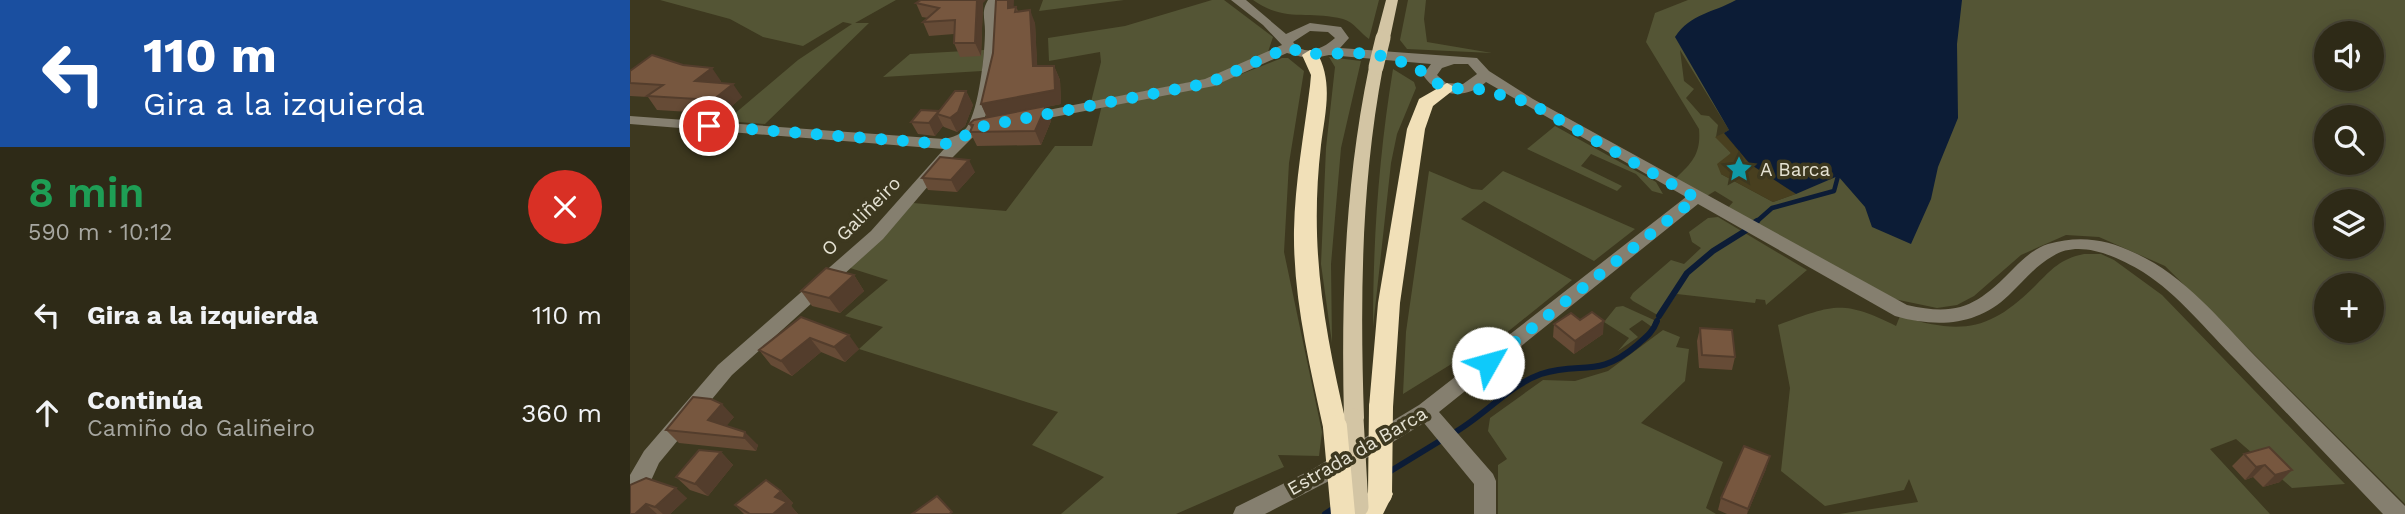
<!DOCTYPE html>
<html lang="es">
<head>
<meta charset="utf-8">
<style>
  :root { --surface:#2e2a17; --page:#363220; --text:#f1f3f6; --muted:#a7a7a1; --line:#494636 }
  body { margin:0; font-family:"Work Sans",sans-serif; background:var(--page); color:var(--text); height:100vh; display:flex; flex-direction:column; font-size:26px; white-space:nowrap }
  * { box-sizing:border-box; margin:0 }
  p { font-size:23px; color:var(--muted) }
  .icon { flex:none; width:38px; height:38px; fill:none; stroke:currentColor; stroke-width:2; stroke-linecap:round; stroke-linejoin:round }
  .map { position:relative; flex:1; overflow:hidden }
  .sheet { display:flex; flex-direction:column; background:var(--surface); width:630px }
  .sheet>* { flex:none }
  .banner { background:#1a4fa0; color:#fff; overflow:hidden }
  .controls { position:absolute; left:1684px; top:21px; display:grid; gap:14px }
  .controls a { display:grid; place-items:center; width:70px; height:70px; border-radius:50%; background:var(--surface); box-shadow:0 4px 18px #0003,0 0 0 2px var(--line); font-size:35px }
  .pin { position:absolute; display:grid; place-items:center; width:60px; height:60px; color:#fff; margin:-30px; border:4px solid #fff; border-radius:50%; box-shadow:0 2px 7px #0007 }
  .me { position:absolute; width:77px; margin:-38px; rotate:52deg; stroke-linejoin:round; filter:drop-shadow(0 0 5px #0008) }
  .turn { display:flex; align-items:center; gap:24px; height:147px; padding:0 28px; font-size:32px }
  .turn .icon { width:91px; height:91px; stroke-width:2.5 }
  .turn b { display:block; font-size:49px; line-height:60px }
  .round { display:grid; place-items:center; flex:none; width:74px; height:74px; border-radius:37px; background:var(--page) }
  .overview { display:flex; align-items:center; justify-content:space-between; height:119px; padding:0 28px }
  h1 { font-size:42px; font-weight:600; line-height:52px; color:#1e9e55 }
  ul { padding:0; list-style:none }
  li { display:flex; align-items:center; gap:21px; height:98px; padding:0 28px }
  li div { flex:1 }
  li b { display:block; font-size:26px }
  li em { font-style:normal }
  main { display:flex; flex:1; min-height:0 }
  .map>svg:first-child { display:block }
  .green { fill:#545535; fill-rule:evenodd }
  .sand { fill:#483f1f }
  .water { fill:#0c1c36 }
  .lines { fill:none; stroke-linecap:round; stroke-linejoin:round }
  .stream-far1 { stroke:#0c1c36; stroke-width:4.5 }
  .stream { stroke:#0c1c36; stroke-width:6 }
  .minor { fill:#857f6f; fill-rule:evenodd }
  .major { fill:#d3c5a4; fill-rule:evenodd }
  .highway { fill:#f1e0b8; fill-rule:evenodd }
  .major-bridge-far1 { stroke:#d3c5a4; stroke-width:15 }
  .major-bridge { stroke:#d3c5a4; stroke-width:19 }
  .highway-bridge { stroke:#f1e0b8; stroke-width:24 }
  .wall { fill:#664b36 }
  .shaded-wall { fill:#533d2c }
  .building { fill:#77573f; stroke:#533d2c; stroke-width:2 }
  .route { stroke:#0ecafa; stroke-width:12; stroke-dasharray:0 21.6 }
  .labels { text-anchor:middle; dominant-baseline:central; stroke-width:7; stroke-linejoin:round; paint-order:stroke }
  .poi-label { font-size:19px; fill:#e5e2d3; stroke:#3d381f; text-anchor:start }
  .street-label { font-size:19px; fill:#e5e2d3; stroke:#3d381f }
</style>
</head>
<body>
<main>
<section class="sheet">
<div class="banner">
<div class="turn"><svg class="icon" aria-label="left" viewBox="0 0 24 24"><path d="M17 20v-9H6M10 6l-5 5 5 5"/></svg><div><b>110 m</b>Gira a la izquierda</div></div>
</div>
<div class="overview"><div><h1>8 min</h1><p>590 m · 10:12</p></div><a class="round" style="background:#d93025;color:#fff"><svg class="icon" aria-label="close" viewBox="0 0 24 24"><path d="M6 6l12 12M18 6L6 18"/></svg></a></div>
<ul>
<li><svg class="icon" aria-label="left" viewBox="0 0 24 24"><path d="M17 20v-9H6M10 6l-5 5 5 5"/></svg><div><b>Gira a la izquierda</b></div><em>110 m</em></li>
<li><svg class="icon" aria-label="ahead" viewBox="0 0 24 24"><path d="M12 20V5M6 11l6-6 6 6"/></svg><div><b>Continúa</b><p>Camiño do Galiñeiro</p></div><em>360 m</em></li>
</ul>
</section>
<div class="map">
<svg width="1775" height="514" viewBox="0 0 1775 514">
  <rect width="100%" height="100%" fill="#3d381f"/>
  <path class="green" d="M30,0h236l-41,23h14l-104,101 -39,-3 72,-61 54,-36 -9,-2 -40,24 -40,-9 -33,-18z
    M413,0h81l-85,11z
    M582,0h12l49,37 -6,18 -45,21 -131,26 10,-40 -1,-10 -51,9 -1,-23 77,-12z
    M623,0h126l-10,39c-9,-6 -15,-17 -26,-20 -34,-9 -58,4 -90,-19z
    M778,0h18l-2,19 3,23 65,11 -85,-4 -7,-9z
    M1058,0h717v504l-240,-238 -66,-29 -33,-2 -45,20 -47,41 -17,9 -20,3 -43,-9 -167,-90 6,-7 -18,-11 -10,6 -29,-19c17,-16 25,-25 23,-49l-53,-87 9,-29zM1696,33h45v46h-45zM1050,50l49,80 -5,3 71,61 -22,8 -52,-28 10,-21 -15,-16 2,-12 -9,-9 -8,-1 -15,-17 8,-9 -10,-8zM1696,117h45v46h-45zM1696,201h45v46h-45zM1696,285h45v46h-45z
    M354,50l-2,21 -99,6 27,-23z
    M699,57l32,4 -20,87 -10,116 1,79 -11,-79 5,-116 9,-81z
    M652,58h6l16,13 -15,92 -5,89 38,180 -3,24 -41,-1 6,12 -108,47h-115l43,-37 -72,-32 26,-33 -199,-63 24,-22 -38,-11 43,-36 -41,-13 66,-64 93,8 49,-65h37l10,-41 109,-19z
    M763,69l21,13 2,6 -19,46 -6,29 -18,164c0,-88 6,-172 20,-258z
    M925,126l101,56 7,12 -11,-3 -16,-17 -45,-20 -10,12 41,20 -5,5 -90,-42z
    M799,171l43,18 10,1 21,-19 132,58 -41,32 -110,-60 -23,18 111,61 -98,79 -8,-4 -63,39 3,-62z
    M1088,217l89,53 -41,35 -1,-5 -9,-1 -1,4 -78,-9 -16,23 -28,-16 -3,-3 3,-5 38,-33 13,4 17,-16 -9,-6 -3,-10 19,-14z
    M1454,254h17l13,6 48,35 183,189 -53,4 -56,-49 -26,10 60,65h-431l79,-12 -9,-23 -5,11 -79,16 -44,-35 9,-83 -12,-63c55,-20 64,-26 118,1l4,-10c62,19 90,15 136,-31 16,-16 24,-26 48,-31z
    M993,306l31,14 -2,7 -10,-7 -13,9 9,8 -20,14 11,-13 -25,-16 12,-15z
    M1033,330l17,7 -4,10 13,2 -4,32 -44,42 82,39 -17,46 10,6h-218v-49l9,-6 -19,-28 2,-13 53,-38 32,1 33,-10z"/>
  <path class="sand" d="M1094,133l26,31 46,30 -23,8 -52,-28 -4,-10 14,-11 -16,-16z"/>
  <path class="water" d="M1106,0h226l-5,44 1,74 -20,49 -7,32 -20,45 -39,-17 -7,-20 -27,-31 -42,18 -46,-30 -26,-31 5,-3 -54,-93c16,-24 38,-24 61,-37z"/>
  <g class="lines">
    <path class="stream-far1" d="M1125,223l17,-15 62,-17 4,-15"/>
    <path class="stream" d="M1124,223l3,-2
      M1029,316l28,-43 26,-22 32,-20
      M822,434c31,-17 56,-48 89,-60 41,-14 55,6 96,-29 9,-8 16,-13 20,-24
      M759,472l54,-33
      M695,514l12,-8"/>
    <path class="minor" d="M358,0h12l-5,9 4,22 -9,74 -11,26 -27,27 -69,81 -151,136 -73,88 -10,22 -11,11 -8,2v-23l14,-24 74,-86 153,-134 73,-82 -314,-25v-8l314,23c9,-2 17,-4 23,-12 12,-18 18,-74 18,-96 0,-13 -4,-19 3,-31z
      M601,0h15l40,34 24,-11 31,4 8,11 -9,10 137,10 12,13 44,28 374,206c52,12 71,0 107,-37 10,-10 21,-20 34,-24 31,-9 59,-5 87,9 49,22 84,66 120,103 50,50 100,100 150,150v8h-22c-49,-51 -98,-103 -147,-154 -30,-30 -57,-65 -93,-88 -25,-15 -63,-33 -90,-16 -18,10 -29,25 -44,39 -32,31 -72,33 -114,21l-197,-112 -259,208 54,62 3,7v33h-22v-30l-50,-61 -95,58 -64,33h-32l3,-7 77,-38 106,-64 267,-208 -200,-115c-19,18 -49,15 -63,-7l8,-11 -102,-9 -19,4 -23,-6 -73,33 -186,36 -7,-4 7,-4 177,-35 77,-34 -19,-20zM680,31l18,1 7,6c-11,10 -30,20 -42,4zM824,64h14l9,10 -14,10 -17,-1 -9,-8 5,-7z"/>
    <path class="major" d="M756,0h12l-8,38 -7,4 -7,-4z
      M746,63l7,4c-22,117 -23,232 -19,351l-3,6 -7,2 -7,-2 -3,-6c-3,-119 1,-234 25,-351z"/>
    <path class="highway" d="M680,50l6,1c18,30 9,62 5,94 -12,103 3,182 26,282l-3,7 -9,3 -9,-3 -3,-7c-14,-65 -30,-130 -29,-197 1,-48 10,-96 16,-144l1,-11 -9,-20z
      M817,83l9,5 -23,18 -8,23 -25,174 -7,104 -3,7 -9,3 -9,-3 -3,-7 9,-104 29,-174 12,-30z
      M750,483l9,3 4,8 -10,20h-26l14,-28z"/>
    <path class="major-bridge-far1" d="M746,67l7,-29"/>
    <path class="major-bridge" d="M724,418l5,89"/>
    <path class="highway-bridge" d="M705,427l8,87
      M750,494l1,-87"/>
  </g>
  <path class="wall" d="M286,3h67l-2,53 -21,1 -6,-14v-9l-25,2 -6,-14 5,-4 -6,-1z
    M384,7h2l2,4 17,12 2,43h17l6,14 1,24 -15,3 5,14 -10,24 -64,1 -7,-14 1,-4 -2,-4 18,-6 -6,-14 12,-51z
    M0,71l91,10 -2,2 23,14 -19,17 -66,-4 -9,-13 -18,-1z
    M336,91l7,14 -8,21 -8,6 -13,-5 -1,-1 -8,10 -17,-2 -7,-12 28,-11z
    M345,172l-18,20 -29,-2 -6,-12z
    M224,275l10,16 -24,22 -28,-7 -11,-15z
    M171,317l58,32 -14,13 -24,-10 -29,24 -21,-11 -12,-15z
    M950,320l23,14 -29,20 -21,-17 1,-13z
    M1070,328l35,29 -3,13 -33,-2 -2,-27z
    M104,417l-8,9 32,19 -2,6 -77,-8 -13,-13z
    M1639,447l11,35 -17,5 -10,-10 -8,3 -13,-14 12,-12z
    M91,452l12,13 -25,31 -18,-6 -14,-13z
    M1136,469l-19,45h-20l-9,-4 3,-12z
    M0,485l57,13 -17,16h-40z
    M151,491l12,12 -2,3 7,8h-54l-9,-9z"/>
  <path class="shaded-wall" d="M347,0h9l-3,3 -2,53 -6,-13z
    M378,0h6l-1,22 -5,-14z
    M400,10l5,13 3,57 -5,-14z
    M424,66l6,14 1,24 -15,3 5,14 -10,24 -6,-14 -47,-12 -7,-15z
    M82,68l9,13 -17,14 -9,-14z
    M103,84l9,13 -19,17 -10,-14z
    M336,91l7,14 -8,21 -8,6 -7,-14z
    M309,111l-2,3 6,12 -8,10 -6,-13z
    M339,160l6,12 -18,20 -6,-12z
    M224,275l10,16 -24,22 -11,-15z
    M974,321l-1,13 -29,20 1,-13z
    M219,335l10,14 -14,13 -11,-15z
    M180,338l11,14 -29,24 -11,-15z
    M92,404l12,13 -14,16 -12,-13z
    M115,432l13,13 -2,6 -12,-13z
    M91,452l12,13 -25,31 -13,-12z
    M1140,456l-4,13 -19,45 1,-5z
    M1635,465l-12,12 -8,3 11,-13z
    M1662,470l-12,12 -17,5 12,-12z
    M46,488l11,10 -17,16h-7l-8,-7z
    M151,491l12,12 -2,3 7,8h-25l2,-17z
    M16,504l11,10h-22z"/>
  <path class="building" d="M291,0h56l-2,43h-21l1,-23 -32,2 16,-14 -23,-5z
    M366,0h12v8l8,-1 -1,5 15,-2 3,56h21l1,24 -74,14 12,-51z
    M22,55l31,10 29,3 -17,13 38,3 -20,16 -66,-4 16,-11 -33,-2v-12z
    M325,91h11l-8,21 -8,6 -13,-4z
    M416,106l-11,25 -65,1 3,-7 -4,-1 5,-4z
    M291,110l18,1 -10,12 -18,-1z
    M310,157l29,3 -18,20 -29,-2z
    M196,268l28,7 -25,23 -28,-7z
    M962,312l12,9 -29,20 -21,-17 17,-11 9,7z
    M171,317l48,18 -15,12 -24,-9 -29,23 -22,-11z
    M1070,328l32,2 3,27 -33,-2z
    M63,397l18,2 11,5 -14,16 37,12 -1,6 -78,-8z
    M1114,446l26,10 -22,53 -27,-11z
    M1639,447l23,23 -17,5 -10,-10 -9,2 -12,-13z
    M69,450l22,2 -26,32 -19,-7z
    M16,478l30,10 -21,19 -9,-3 -11,10h-5v-29z
    M136,480l15,11 -6,6 12,5 -14,12h-23l-15,-9z
    M307,496l15,16 -3,2h-37z"/>
  <g class="lines">
    <path class="route" d="M79,126l235,18 15,-3 15,-13 235,-45 80,-36 15,7 64,-1 27,6 35,16 10,11 13,3 17,-2 58,15 168,96 -208,165"/>
  </g>
  <defs>
    <symbol id="sight-bare" viewBox="-9 -9 18 18"><path d="M0-6L1.8-2.2L6-1.7L2.9 1.2L3.7 5.4L0 3.3L-3.7 5.4L-2.9 1.2L-6-1.7L-1.8-2.2Z" fill="#0f9aa8" stroke="#3d381f" stroke-width="2.5" paint-order="stroke"/></symbol>
  </defs>
  <g fill-rule="evenodd">
    <use href="#sight-bare" x="1090" y="150" width="38" height="38"/>
  </g>
  <g class="labels">
    <g class="poi-label">
      <text x="1130" y="169">A Barca</text>
    </g>
    <g class="street-label">
      <text transform="translate(231 216) rotate(-45)">O Galiñeiro</text>
      <text transform="translate(727 451) rotate(-30)">Estrada da Barca</text>
    </g>
  </g>
</svg>
<div class="controls">
<a><svg class="icon" aria-label="sound" viewBox="0 0 24 24"><path d="M4 9h4l5-4v14l-5-4H4zM17 9q2 3 0 6"/></svg></a>
<a><svg class="icon" aria-label="search" viewBox="0 0 24 24"><circle cx="10" cy="10" r="6"/><path d="M15 15l6 6"/></svg></a>
<a><svg class="icon" aria-label="layers" viewBox="0 0 24 24"><path d="M12 4l9 5-9 5-9-5zM3 14l9 5 9-5"/></svg></a>
<a>+</a>
</div>
<div class="pin" style="left:79px;top:126px;background:#d93025"><svg class="icon" aria-label="arrive" viewBox="0 0 24 24"><path d="M6 21V4h12l-3 4 3 4H6"/></svg></div>
<svg class="me" style="left:858px;top:363px" viewBox="-20 -20 40 40"><circle r="19" fill="#fff"/><path d="M0-13L10 11 0 6-10 11z" fill="#0ecafa"/></svg>
</div>
</main>
</body>
</html>
